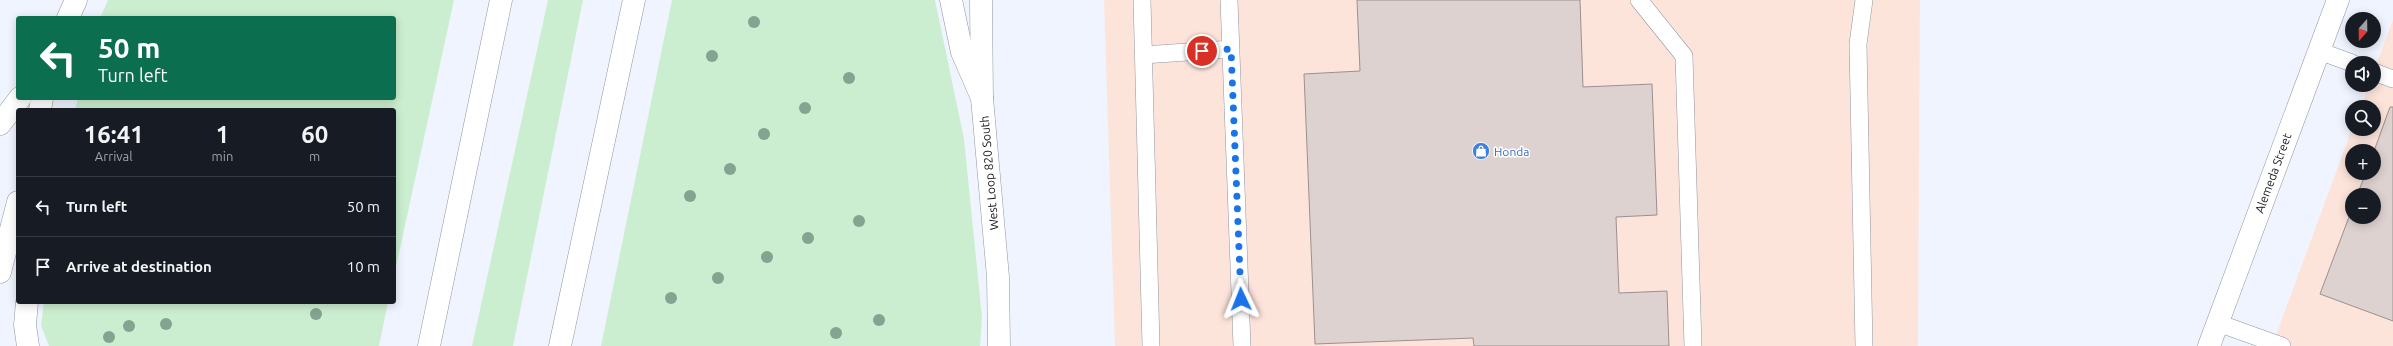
<!DOCTYPE html>
<html lang="en">
<head>
<meta charset="utf-8">
<style>
  :root { --surface:#171b24; --page:#242831; --text:#f1f3f6; --muted:#9ea1a6; --line:#363941 }
  body { margin:0; font-family:Ubuntu,sans-serif; background:var(--page); color:var(--text); height:100vh; display:flex; flex-direction:column; font-size:15px; white-space:nowrap }
  * { box-sizing:border-box; margin:0 }
  p { font-size:13px; color:var(--muted) }
  .icon { flex:none; width:22px; height:22px; fill:none; stroke:currentColor; stroke-width:2; stroke-linecap:round; stroke-linejoin:round }
  .map { position:relative; flex:1; overflow:hidden }
  .sheet { position:absolute; left:16px; top:108px; width:380px; height:196px; display:flex; flex-direction:column; background:var(--surface); border-radius:4px; box-shadow:0 2px 10px #0003 }
  .sheet>* { flex:none }
  .guide { position:absolute; left:16px; top:16px; width:380px; height:84px; border-radius:4px; box-shadow:0 2px 10px #0003; background:#0b6e4f; color:#fff; overflow:hidden }
  .needle { width:26px; rotate:200deg }
  .controls { position:absolute; left:2345px; top:12px; display:grid; gap:8px }
  .controls a { display:grid; place-items:center; width:36px; height:36px; border-radius:50%; background:var(--surface); box-shadow:0 2px 10px #0003; font-size:20px }
  .pin { position:absolute; display:grid; place-items:center; width:34px; height:34px; color:#fff; margin:-17px; border:2px solid #fff; border-radius:50%; box-shadow:0 1px 4px #0007 }
  .me { position:absolute; width:44px; margin:-22px; rotate:358deg; stroke-linejoin:round; filter:drop-shadow(0 0 3px #0008) }
  .turn { display:flex; align-items:center; gap:14px; height:84px; padding:0 16px; font-size:18px }
  .turn .icon { width:52px; height:52px; stroke-width:2.5 }
  .turn b { display:block; font-size:28px; line-height:34px }
  .eta { display:flex; justify-content:space-evenly; align-items:center; height:68px; text-align:center }
  .eta b { font-size:24px; font-weight:700; line-height:28px }
  ul { padding:0; list-style:none }
  li { display:flex; align-items:center; gap:12px; height:60px; padding:0 16px; border-top:1px solid var(--line) }
  li div { flex:1 }
  li b { display:block; font-size:15px }
  li em { font-style:normal }
  .map>svg:first-child { display:block }
  .commercial { fill:#fde4db }
  .industrial { fill:#fce4da; fill-rule:evenodd }
  .green { fill:#cceed0 }
  .building { fill:#ded2d0; stroke:#9b908e }
  .lines { fill:none; stroke-linecap:round; stroke-linejoin:round }
  .lane-casing { stroke:#91959e; stroke-width:18 }
  .street-casing { stroke:#91959e; stroke-width:23 }
  .secondary-casing { stroke:#91959e; stroke-width:23 }
  .primary-casing { stroke:#91959e; stroke-width:23 }
  .highway-casing { stroke:#91959e; stroke-width:23 }
  .lane { stroke:#fff; stroke-width:17 }
  .street { stroke:#fff; stroke-width:22 }
  .secondary { stroke:#fff; stroke-width:22 }
  .primary { stroke:#fff; stroke-width:22 }
  .highway { stroke:#fff; stroke-width:22 }
  .tree { fill:#84a391 }
  .route { stroke:#1a73e8; stroke-width:7; stroke-dasharray:0 12.6 }
  .labels { text-anchor:middle; dominant-baseline:central; stroke-width:3; stroke-linejoin:round; paint-order:stroke }
  .shop-label { font-size:12px; fill:#366cbe; stroke:#fff; text-anchor:start }
  .street-label { font-size:12px; fill:#141619; stroke:#fff }
</style>
</head>
<body>
<div class="map">
<svg width="2393" height="346" viewBox="0 0 2393 346">
  <rect width="100%" height="100%" fill="#f0f4fe"/>
  <path class="commercial" d="M1104,0h816l-2,346h-803z"/>
  <path class="industrial" d="M2393,20v326h-121l80,-217h22v-22h-13l8,-22h5v-14zM2352,151h22v22h-22zM2352,195h22v22h-22z"/>
  <path class="green" d="M108,0h346l-60,276v-166h-319l3,-12h316v-80h-294z
    M548,0h35l-70,346h-41z
    M672,0h263l29,139 18,178 -2,29h-379z
    M44,302h344l-9,44h-330l-8,-20z"/>
  <path class="building" d="M1357,0h223l3,87 69,-3 5,131 -41,2 3,76 48,-2 2,55h-195l-1,-8 -158,6 -11,-270 56,-3z
    M2390,107h3v214l-73,-27 32,-85v8h22v-22h-17l9,-22h8v-22z"/>
  <g class="lines">
    <defs>
      <path id="lane" d="M1142,0l9,346
        M1229,0l13,346
        M1639,0l45,56 9,290
        M2319,51l33,12
        M1143,55l88,-6
        M2374,72l19,7
        M2218,323l64,23
        M1864,346l-6,-302 6,-44"/>
      <path id="street" d="M2209,346l129,-346"/>
      <path id="secondary" d="M981,0l1,98 16,179 1,69
        M68,18l8,-18
        M40,110l2,-12
        M0,272l18,-70
        M27,302l-2,23 3,21"/>
      <path id="primary" d="M0,124l20,-26"/>
      <path id="highway" d="M951,0l11,52 20,46
        M429,346l72,-346
        M560,346l74,-346"/>
    </defs>
    <use href="#lane" class="lane-casing"/>
    <use href="#street" class="street-casing"/>
    <use href="#secondary" class="secondary-casing"/>
    <use href="#primary" class="primary-casing"/>
    <use href="#highway" class="highway-casing"/>
    <use href="#lane" class="lane"/>
    <use href="#street" class="street"/>
    <use href="#secondary" class="secondary"/>
    <use href="#primary" class="primary"/>
    <use href="#highway" class="highway"/>
  </g>
  <g class="tree">
    <circle cx="754" cy="22" r="6"/>
    <circle cx="712" cy="56" r="6"/>
    <circle cx="849" cy="78" r="6"/>
    <circle cx="805" cy="108" r="6"/>
    <circle cx="764" cy="134" r="6"/>
    <circle cx="730" cy="169" r="6"/>
    <circle cx="690" cy="196" r="6"/>
    <circle cx="859" cy="221" r="6"/>
    <circle cx="808" cy="238" r="6"/>
    <circle cx="767" cy="257" r="6"/>
    <circle cx="718" cy="278" r="6"/>
    <circle cx="671" cy="298" r="6"/>
    <circle cx="316" cy="314" r="6"/>
    <circle cx="879" cy="320" r="6"/>
    <circle cx="166" cy="324" r="6"/>
    <circle cx="129" cy="326" r="6"/>
    <circle cx="836" cy="333" r="6"/>
    <circle cx="109" cy="337" r="6"/>
  </g>
  <g class="lines">
    <path class="route" d="M1202,51l29,-2 10,250"/>
  </g>
  <defs>
    <symbol id="shop-disc" viewBox="-11 -11 22 22"><circle r="9.5" fill="#3f7fe0" stroke="#fff"/><path d="M-5-2.5h2.3a2.7 3.5 0 0 1 5.4 0H5L5.5 6h-11ZM-1.5-2.5h3a1.5 2.3 0 0 0-3 0Z" fill="#fff"/></symbol>
  </defs>
  <g fill-rule="evenodd">
    <use href="#shop-disc" x="1471" y="141" width="20" height="20"/>
  </g>
  <g class="labels">
    <g class="shop-label">
      <text x="1494" y="151">Honda</text>
    </g>
    <g class="street-label">
      <text transform="translate(989 173) rotate(-95)">West Loop 820 South</text>
      <text transform="translate(2273 173) rotate(-70)">Alemeda Street</text>
    </g>
  </g>
</svg>
<div class="controls">
<a><svg class="needle" viewBox="-14 -14 28 28"><path d="M0-13l5 13h-10z" fill="#e53935"/><path d="M0 13l5-13h-10z" fill="#9ea1a6"/></svg></a>
<a><svg class="icon" aria-label="sound" viewBox="0 0 24 24"><path d="M4 9h4l5-4v14l-5-4H4zM17 9q2 3 0 6"/></svg></a>
<a><svg class="icon" aria-label="search" viewBox="0 0 24 24"><circle cx="10" cy="10" r="6"/><path d="M15 15l6 6"/></svg></a>
<a>+</a>
<a>−</a>
</div>
<div class="pin" style="left:1202px;top:51px;background:#d93025"><svg class="icon" aria-label="arrive" viewBox="0 0 24 24"><path d="M6 21V4h12l-3 4 3 4H6"/></svg></div>
<svg class="me" style="left:1241px;top:299px" viewBox="-20 -20 40 40"><path d="M0-17L14 15 0 8-14 15z" fill="#1a73e8" stroke="#fff" stroke-width="4"/></svg>
<div class="guide">
<div class="turn"><svg class="icon" aria-label="left" viewBox="0 0 24 24"><path d="M17 20v-9H6M10 6l-5 5 5 5"/></svg><div><b>50 m</b>Turn left</div></div>
</div>
<section class="sheet">
<div class="eta">
<div><b>16:41</b><p>Arrival</p></div>
<div><b>1</b><p>min</p></div>
<div><b>60</b><p>m</p></div>
</div>
<ul>
<li><svg class="icon" aria-label="left" viewBox="0 0 24 24"><path d="M17 20v-9H6M10 6l-5 5 5 5"/></svg><div><b>Turn left</b></div><em>50 m</em></li>
<li><svg class="icon" aria-label="arrive" viewBox="0 0 24 24"><path d="M6 21V4h12l-3 4 3 4H6"/></svg><div><b>Arrive at destination</b></div><em>10 m</em></li>
</ul>
</section>
</div>
</body>
</html>
